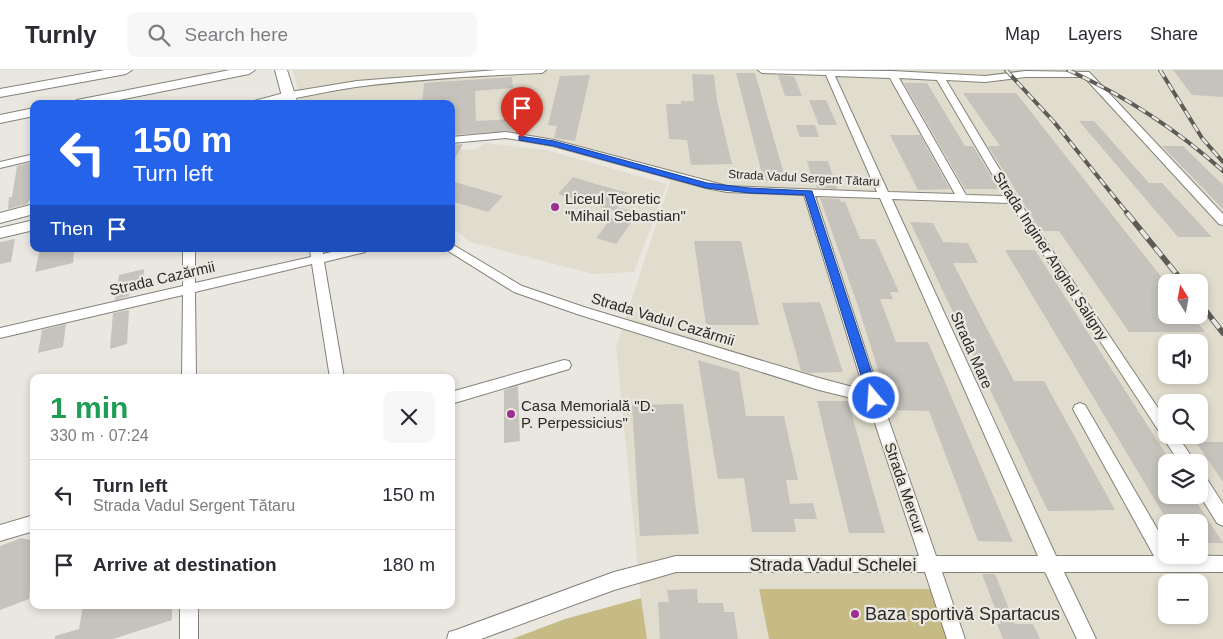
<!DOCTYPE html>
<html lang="en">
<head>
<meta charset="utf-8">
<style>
  :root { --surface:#fff; --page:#f7f7f7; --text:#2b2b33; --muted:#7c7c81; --line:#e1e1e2 }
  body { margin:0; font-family:Arial,sans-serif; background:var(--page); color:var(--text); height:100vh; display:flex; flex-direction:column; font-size:19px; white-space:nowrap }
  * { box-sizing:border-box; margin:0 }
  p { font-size:16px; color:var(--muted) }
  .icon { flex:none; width:28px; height:28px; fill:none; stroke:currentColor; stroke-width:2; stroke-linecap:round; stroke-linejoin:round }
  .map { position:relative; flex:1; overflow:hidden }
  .panel { position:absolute; left:30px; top:304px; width:425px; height:235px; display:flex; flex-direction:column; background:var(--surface); border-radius:10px; box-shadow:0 2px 8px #0003 }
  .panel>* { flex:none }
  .top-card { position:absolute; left:30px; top:30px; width:425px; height:152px; border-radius:10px; box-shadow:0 2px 8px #0003; background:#2563eb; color:#fff; overflow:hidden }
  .needle { width:32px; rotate:349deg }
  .controls { position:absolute; left:1158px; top:204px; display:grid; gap:10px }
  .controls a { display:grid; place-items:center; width:50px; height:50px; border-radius:10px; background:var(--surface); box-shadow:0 2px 8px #0003; font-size:25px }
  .pin { position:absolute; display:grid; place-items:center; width:42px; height:42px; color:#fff; margin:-51px -21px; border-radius:50% 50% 50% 0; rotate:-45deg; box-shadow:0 0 5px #0007 }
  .pin .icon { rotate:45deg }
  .me { position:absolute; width:55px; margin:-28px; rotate:342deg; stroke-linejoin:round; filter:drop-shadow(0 0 4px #0008) }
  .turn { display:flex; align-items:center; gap:18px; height:105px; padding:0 20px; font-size:22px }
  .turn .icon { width:65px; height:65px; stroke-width:2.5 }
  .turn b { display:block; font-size:35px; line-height:42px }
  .then { display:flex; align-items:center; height:48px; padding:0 20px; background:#0003; gap:10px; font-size:19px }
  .round { display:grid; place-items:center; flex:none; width:52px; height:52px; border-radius:10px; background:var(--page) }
  .overview { display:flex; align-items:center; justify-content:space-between; height:85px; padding:0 20px }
  h1 { font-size:30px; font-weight:800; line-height:38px; color:#1e9e55 }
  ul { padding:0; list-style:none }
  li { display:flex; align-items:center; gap:15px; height:70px; padding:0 20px; border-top:1px solid var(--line) }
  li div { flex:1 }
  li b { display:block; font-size:19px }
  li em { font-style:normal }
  header { display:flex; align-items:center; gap:30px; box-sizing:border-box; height:70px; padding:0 25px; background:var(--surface); border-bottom:1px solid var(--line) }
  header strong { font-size:24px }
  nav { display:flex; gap:28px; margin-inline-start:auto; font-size:18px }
  .search { width:350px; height:45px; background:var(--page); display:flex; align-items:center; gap:12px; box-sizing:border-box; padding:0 18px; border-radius:10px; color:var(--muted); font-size:19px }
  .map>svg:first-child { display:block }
  .built { fill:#e1ddce; fill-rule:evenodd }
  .green { fill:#c7bb85 }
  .building { fill:#c5c3bb }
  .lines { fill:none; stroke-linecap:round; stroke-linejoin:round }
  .minor-casing { stroke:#83827a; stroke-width:2 }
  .secondary-casing { stroke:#83827a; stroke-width:2 }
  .minor { fill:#fff; fill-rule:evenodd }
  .secondary { fill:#fff; fill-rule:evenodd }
  .rail-far1-casing { stroke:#5c5b56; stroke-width:4 }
  .rail-casing { stroke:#5c5b56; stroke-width:5.5 }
  .rail-far1 { stroke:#e9e7df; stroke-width:2.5; stroke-dasharray:8; stroke-linecap:butt }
  .rail { stroke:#e9e7df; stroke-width:4; stroke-dasharray:11; stroke-linecap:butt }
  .route { fill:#2563eb; stroke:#184099 }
  .poi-dot { fill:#9c2f8f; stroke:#e9e7df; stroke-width:2 }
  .labels { text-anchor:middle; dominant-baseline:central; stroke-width:4.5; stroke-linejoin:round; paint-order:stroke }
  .far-street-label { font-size:12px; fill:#2a2a26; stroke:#e9e7df }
  .poi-label { font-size:15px; fill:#2a2a26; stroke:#e9e7df; text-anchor:start }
  .street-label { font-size:15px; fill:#2a2a26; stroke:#e9e7df }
  .near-street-label { font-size:18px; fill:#2a2a26; stroke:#e9e7df }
  .near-poi-label { font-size:18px; fill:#2a2a26; stroke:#e9e7df; text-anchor:start }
</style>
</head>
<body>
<header>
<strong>Turnly</strong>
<div class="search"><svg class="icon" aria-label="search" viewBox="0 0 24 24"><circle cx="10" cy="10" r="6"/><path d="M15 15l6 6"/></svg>Search here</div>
<nav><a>Map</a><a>Layers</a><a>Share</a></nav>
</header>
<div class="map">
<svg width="1223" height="569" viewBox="0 0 1223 569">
  <rect width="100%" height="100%" fill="#e9e7df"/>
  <path class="built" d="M293,0h930v569h-269l-195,-50 10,50h-122l-6,-41 -25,-251 54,-165 -12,-12 -102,-29 -52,-6 -53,4v-35h-150zM1166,212h33v33h-33zM1166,272h33v33h-33zM1166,332h33v33h-33zM1166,392h33v33h-33zM1166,452h33v33h-33zM1166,512h33v33h-33z
    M485,73l61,7 121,34 -33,88 -41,2 -123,-32 -13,-11 -6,-2v-83l13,4 13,-1z"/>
  <path class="green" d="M759,519h179l16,50h-185z
    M641,528l6,41h-135l53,-20z"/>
  <path class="building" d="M1173,0h50v27l-31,-2z
    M736,3h19l31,108h-22z
    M692,4l22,1 3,26 15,63 -41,1 -4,-25 -18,-1 -3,-35h15v-3h13z
    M590,5l-15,66 -21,-3 3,-12 -9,-1 12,-49z
    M778,5l16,1 8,20h-17z
    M512,7l1,11 -38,3 1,30 38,-2v12l-63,4v-31h-29l2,-21z
    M904,13h23l38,63h8l26,43h-34z
    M963,23h53l150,190v32h26l13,17h-76l-70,-101h-18l-53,-85h12z
    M809,30h17l11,25h-18z
    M1079,51h15l55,62h13l50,54h-34z
    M796,55h19l4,12h-19z
    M890,65h30l30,54 -32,1z
    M463,74l-12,22v-21z
    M1162,76h21l40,39v24z
    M807,91h21l9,28 -20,-1 -2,-6h-2z
    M34,92l-3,36 -4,6 -19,5 1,-12h3l5,-31z
    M573,107l26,8 30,8 -14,18 -57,-17z
    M451,111l52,15 -15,16 -37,-11z
    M820,128l20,1 1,3h4l15,37h15l24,53h-9l3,7h-13l16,43h32l85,200 -35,-1 -49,-130 -38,-1 -33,-104z
    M619,138l19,5 -22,31 -20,-6z
    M910,152l23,1 10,19 25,1 10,20h-25l61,118h30l71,129 -67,1z
    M15,169l-4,23 -11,2v-22z
    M694,171h47l18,84h-53z
    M40,179h34l-1,14 -38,9z
    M1005,180h30l136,212h-5v33h26l31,48h-24v-21h-31z
    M144,199l-1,17 -13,3 -1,7 -14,4 4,-25z
    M820,232l23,70 -35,1 -7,-2 -19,-68z
    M129,240l-2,34 -17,5 3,-36z
    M66,254l-3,23 -25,6 4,-23z
    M698,290l41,12 7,44h38l14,64h-12l4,24 23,-1 4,16h-23l2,13h-44l-8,-54 -26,1z
    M518,316l2,55 -16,2v-53z
    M817,331h31l37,132h-36z
    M683,334l16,130 -59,2 -8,-131z
    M1196,372h27v40l-11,-16z
    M21,468l13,3 -5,58 -29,11v-64z
    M982,504h13l20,50h18l7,15h-37l-6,-15h4z
    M697,519l1,14h25l1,9h10l4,27h-78l-2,-37h11l-2,-12z
    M83,535h89v15l-59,19h-58v-3l24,-7z"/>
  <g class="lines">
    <defs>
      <path id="minor" d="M497,0h49l-4,3c-62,3 -125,6 -186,14 -37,5 -77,17 -113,17l41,-11 73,-12z
        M758,0l134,1 93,5 40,-5 64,1 134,142v11l-4,-1 -135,-147h-59l-40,5 -39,-2 72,120 148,220v15h11l18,27h-16l-169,-259 -118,-4 164,357h98l-81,-147 2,-4 5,-2 5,2 81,139v11l57,1v16h-159l32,67h-19l-32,-67h-103l23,67h-18l-22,-67h-249l-62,18 -133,49h-34l2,-7 7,-2 158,-58 62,-16h243l-51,-154 -49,-12 -242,-76 -63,-22 -69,-43h6v-4l4,1 67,40 65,22 232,70 45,12 -60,-195 -77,-3 -21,-4 -153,-42 -47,-8 -55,5v-6l55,-5 48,8 173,46 150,6 -51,-117 -64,-2zM835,6l55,2 65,116 -67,-2zM899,8l38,2 68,116 -39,-1zM815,126l65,2 158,358h-102l-55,-158z
        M34,84v6l-34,8v-6z
        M183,179h12v34l116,-26 -1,-8h12l1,5 22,-5h22l-2,3 -41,10 20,116h-14l-18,-114 -117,28 1,86h-14l1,-83 -183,43v-10l183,-42z
        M564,290l5,1 2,4 -2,4 -118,35v-12z
        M1199,404l6,2 18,28v22l-6,-3 -18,-29z
        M34,445v16l-34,10v-16z
        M180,535h18v34h-18z"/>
      <path id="secondary" d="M105,0h27l-6,4 -126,23v-8z
        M230,0h25l-6,4 -150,30h-29l7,-4z
        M275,0h12l11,34h-14z
        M34,38v8l-34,7v-8z
        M34,134v10l-34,9v-10z
        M34,150v10l-34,8v-10z"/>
    </defs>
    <use href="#minor" class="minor-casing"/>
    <use href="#secondary" class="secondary-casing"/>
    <use href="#minor" class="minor"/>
    <use href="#secondary" class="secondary"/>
    <defs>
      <path id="rail-far1" d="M1006,0l48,52 74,92
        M1068,0c57,26 108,59 155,101
        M1160,0l42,68 21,24"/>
      <path id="rail" d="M1127,143l56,69
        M1199,232l24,31"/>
    </defs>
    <use href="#rail-far1" class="rail-far1-casing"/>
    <use href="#rail" class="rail-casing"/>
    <use href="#rail-far1" class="rail-far1"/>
    <use href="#rail" class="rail"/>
  </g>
  <path class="route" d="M519,66l35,5 153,42 42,5 63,3 68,207 -2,3h-8l-2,-3 -63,-203 -56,-2 -43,-5 -152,-42 -35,-6z"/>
  <g class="poi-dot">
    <circle cx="555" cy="137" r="5"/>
    <circle cx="511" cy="344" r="5"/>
    <circle cx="855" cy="544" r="5"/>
  </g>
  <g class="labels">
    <g class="far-street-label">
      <text transform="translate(804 108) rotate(3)">Strada Vadul Sergent Tătaru</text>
    </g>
    <g class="poi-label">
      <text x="565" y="128">Liceul Teoretic<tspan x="565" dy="17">"Mihail Sebastian"</tspan></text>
      <text x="521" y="335">Casa Memorială "D.<tspan x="521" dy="17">P. Perpessicius"</tspan></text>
    </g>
    <g class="street-label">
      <text transform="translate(1051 186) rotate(57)">Strada Inginer Anghel Saligny</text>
      <text transform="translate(162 208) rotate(-13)">Strada Cazărmii</text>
      <text transform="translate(663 249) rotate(17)">Strada Vadul Cazărmii</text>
      <text transform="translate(972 280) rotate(66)">Strada Mare</text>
      <text transform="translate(905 418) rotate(71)">Strada Mercur</text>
    </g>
    <g class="near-street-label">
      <text x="833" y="495">Strada Vadul Schelei</text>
    </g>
    <g class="near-poi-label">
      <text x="865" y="544">Baza sportivă Spartacus</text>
    </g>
  </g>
</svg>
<div class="controls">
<a><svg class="needle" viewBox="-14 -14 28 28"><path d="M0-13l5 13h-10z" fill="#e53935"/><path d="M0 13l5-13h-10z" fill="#7c7c81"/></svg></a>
<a><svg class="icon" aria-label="sound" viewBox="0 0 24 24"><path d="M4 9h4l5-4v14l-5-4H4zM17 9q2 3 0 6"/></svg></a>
<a><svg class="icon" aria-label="search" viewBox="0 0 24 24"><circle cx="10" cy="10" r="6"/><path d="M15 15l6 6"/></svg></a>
<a><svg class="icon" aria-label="layers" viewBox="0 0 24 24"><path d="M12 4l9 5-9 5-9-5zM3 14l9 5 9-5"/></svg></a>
<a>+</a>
<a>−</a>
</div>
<div class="pin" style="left:522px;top:68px;background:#d93025"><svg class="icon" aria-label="arrive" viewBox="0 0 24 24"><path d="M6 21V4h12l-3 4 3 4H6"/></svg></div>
<svg class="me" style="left:874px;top:328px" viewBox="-20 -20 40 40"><circle r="17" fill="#2563eb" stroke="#fff" stroke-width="3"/><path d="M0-11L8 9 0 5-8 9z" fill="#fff"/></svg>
<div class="top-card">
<div class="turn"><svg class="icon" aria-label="left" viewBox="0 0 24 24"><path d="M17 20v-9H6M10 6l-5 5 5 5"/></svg><div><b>150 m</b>Turn left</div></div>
<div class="then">Then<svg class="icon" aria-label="arrive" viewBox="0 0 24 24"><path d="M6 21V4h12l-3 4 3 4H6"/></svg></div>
</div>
<section class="panel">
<div class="overview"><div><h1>1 min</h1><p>330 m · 07:24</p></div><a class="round"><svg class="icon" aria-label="close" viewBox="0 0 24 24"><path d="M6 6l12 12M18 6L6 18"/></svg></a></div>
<ul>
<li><svg class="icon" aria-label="left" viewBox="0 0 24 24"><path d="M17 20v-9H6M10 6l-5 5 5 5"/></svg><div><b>Turn left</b><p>Strada Vadul Sergent Tătaru</p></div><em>150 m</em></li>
<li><svg class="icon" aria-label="arrive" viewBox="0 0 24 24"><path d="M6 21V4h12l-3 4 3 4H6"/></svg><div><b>Arrive at destination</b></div><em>180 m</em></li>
</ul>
</section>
</div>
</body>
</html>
